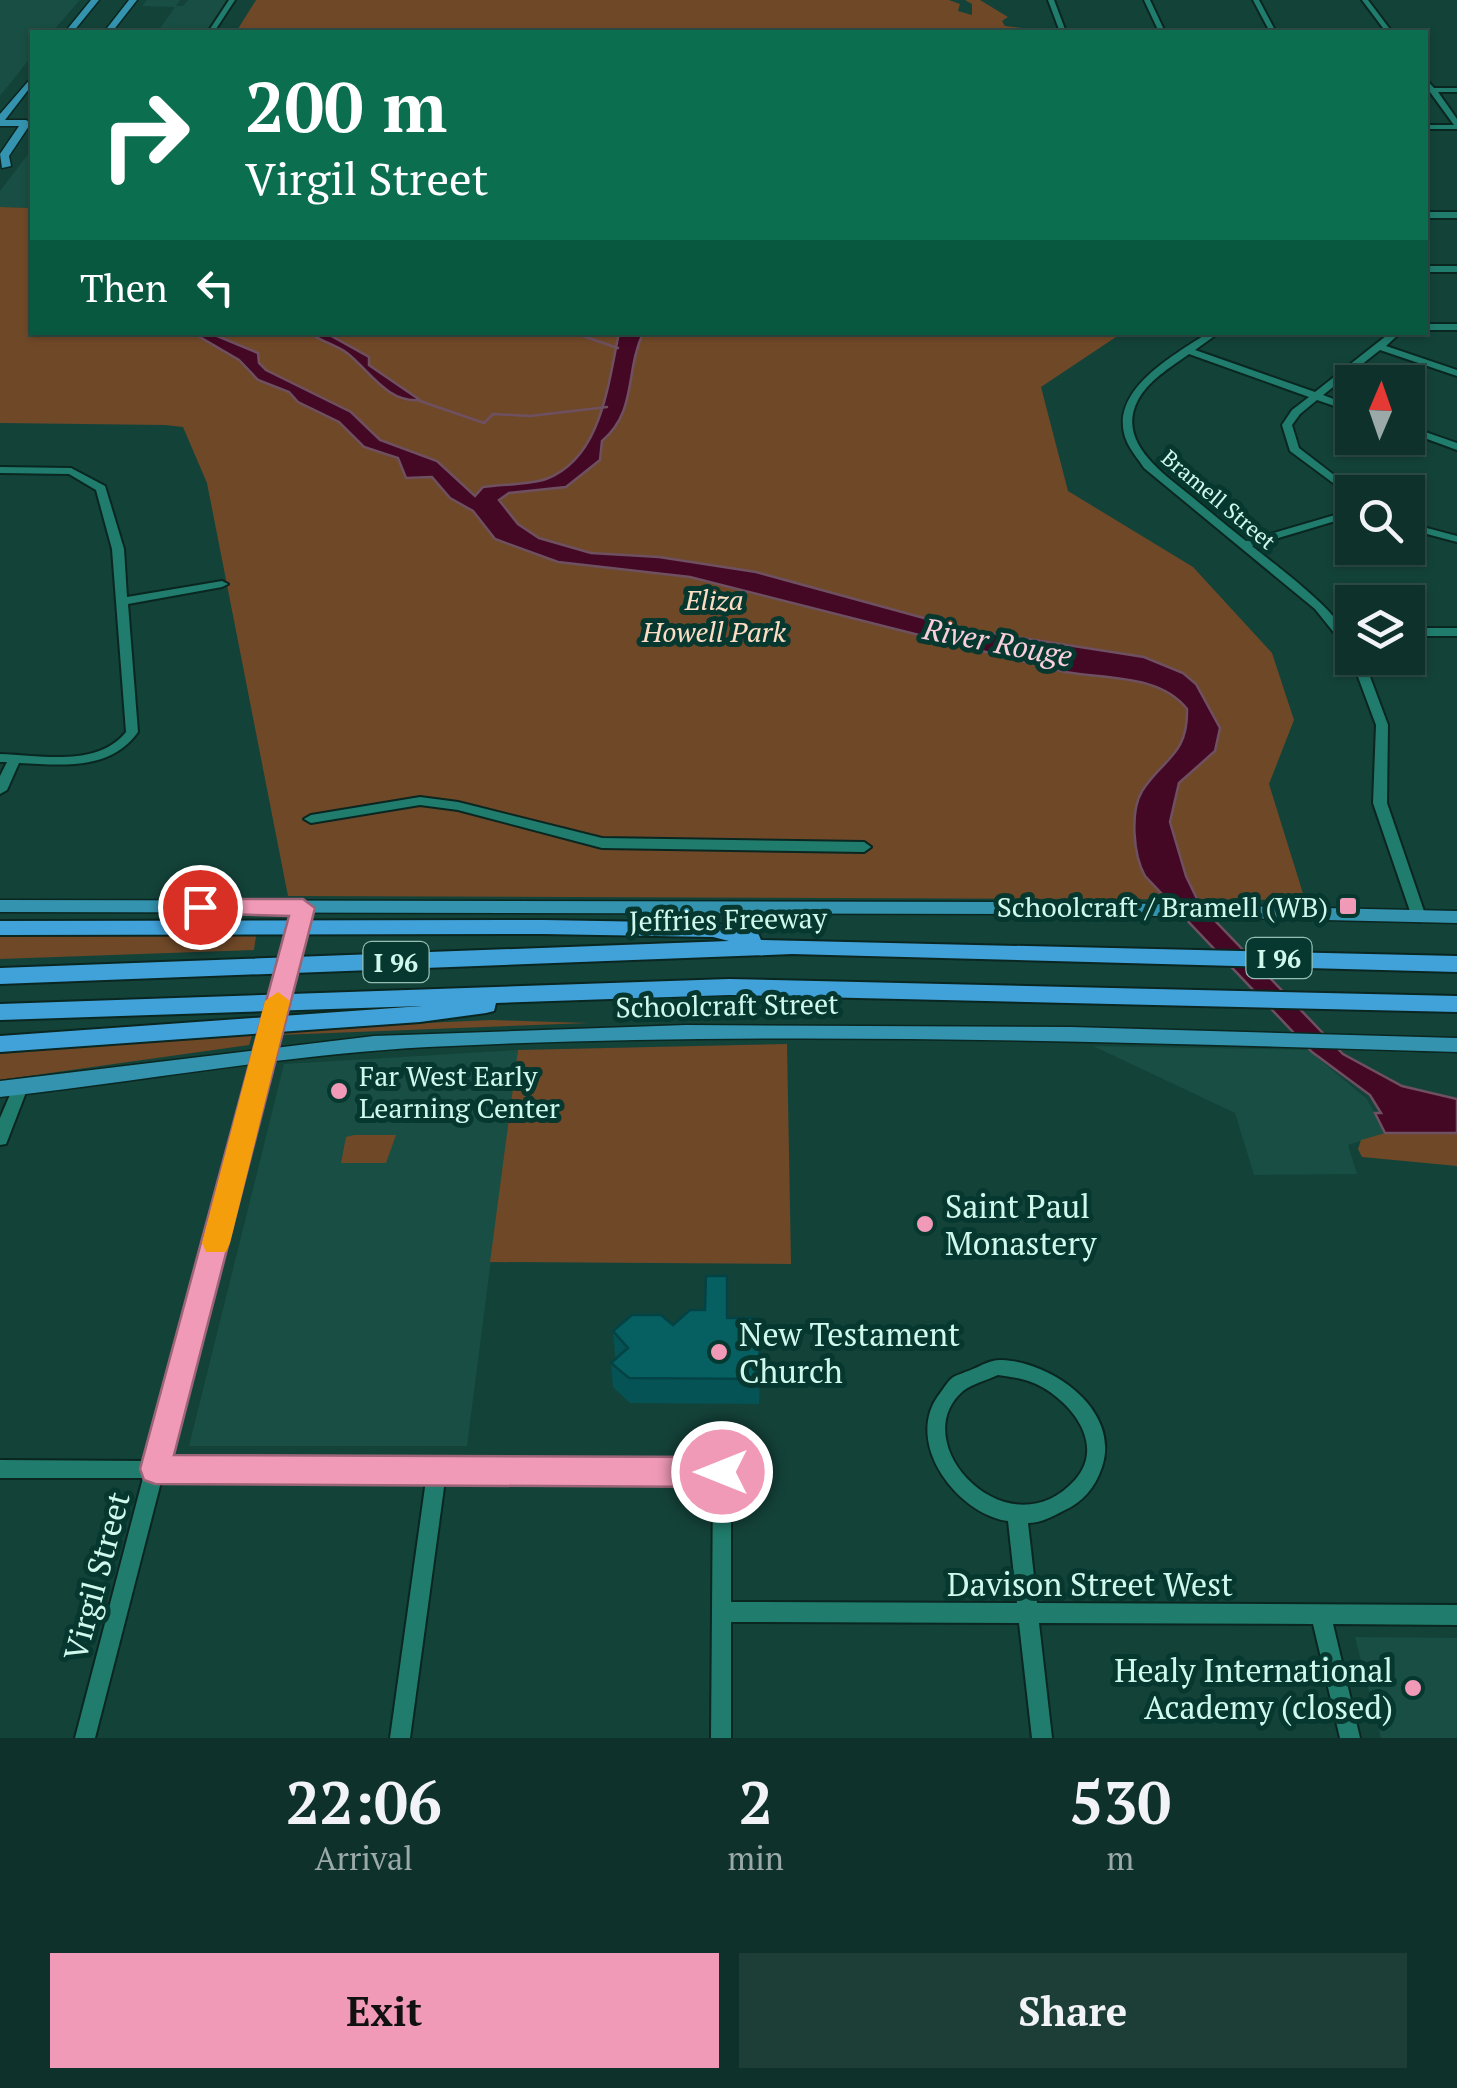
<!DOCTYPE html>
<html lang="en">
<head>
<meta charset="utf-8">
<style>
  :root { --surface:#0e322b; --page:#1c3e37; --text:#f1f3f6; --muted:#9baaa9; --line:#2e4d47; --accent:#f09ab7 }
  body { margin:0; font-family:"PT Serif",serif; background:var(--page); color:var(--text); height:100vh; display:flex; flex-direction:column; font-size:38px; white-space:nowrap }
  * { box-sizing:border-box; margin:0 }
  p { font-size:32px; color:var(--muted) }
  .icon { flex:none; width:55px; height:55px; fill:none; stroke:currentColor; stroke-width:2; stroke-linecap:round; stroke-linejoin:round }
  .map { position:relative; height:1738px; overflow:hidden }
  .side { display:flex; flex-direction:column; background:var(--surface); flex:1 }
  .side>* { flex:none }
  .guide { position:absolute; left:30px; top:30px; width:1398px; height:305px; border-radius:0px; box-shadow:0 2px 8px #0004,0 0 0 2px var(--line); background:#0b6e4f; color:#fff; overflow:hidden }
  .needle { width:65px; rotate:2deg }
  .buttons { position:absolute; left:1335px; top:365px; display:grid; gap:20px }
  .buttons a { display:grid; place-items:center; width:90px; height:90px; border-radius:0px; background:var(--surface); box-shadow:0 2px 8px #0004,0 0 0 2px var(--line); font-size:50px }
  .pin { position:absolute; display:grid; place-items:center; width:85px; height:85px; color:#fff; margin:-42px; border:5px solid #fff; border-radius:50%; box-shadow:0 2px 10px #0007 }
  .me { position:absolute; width:110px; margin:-55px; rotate:270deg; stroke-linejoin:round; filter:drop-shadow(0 0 8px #0008) }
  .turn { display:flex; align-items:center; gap:35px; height:210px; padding:0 50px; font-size:45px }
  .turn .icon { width:130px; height:130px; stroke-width:2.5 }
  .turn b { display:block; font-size:70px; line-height:85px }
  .then { display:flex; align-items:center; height:95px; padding:0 50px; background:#0003; gap:20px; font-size:38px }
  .eta { display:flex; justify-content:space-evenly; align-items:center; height:170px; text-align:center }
  .eta b { font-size:60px; font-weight:600; line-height:70px }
  .cta { display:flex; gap:20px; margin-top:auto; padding:20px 50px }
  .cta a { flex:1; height:115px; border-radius:0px; background:var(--accent); color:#111; font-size:40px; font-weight:600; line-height:115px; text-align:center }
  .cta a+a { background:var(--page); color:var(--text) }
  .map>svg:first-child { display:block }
  .built { fill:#184e43 }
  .green { fill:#6f4828 }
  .water { fill:#440824; stroke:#6e5061; stroke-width:2.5 }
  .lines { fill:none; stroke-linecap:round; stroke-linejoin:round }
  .stream { stroke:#6e5061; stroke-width:2.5 }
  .minor-casing { stroke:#0a2620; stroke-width:4 }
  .major-casing { stroke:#0a2620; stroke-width:3 }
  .highway-casing { stroke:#0a2620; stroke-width:4 }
  .minor { fill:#207c6c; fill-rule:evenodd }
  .major { fill:#3493ae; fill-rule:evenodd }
  .highway { fill:#41a2da; fill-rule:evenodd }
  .minor-bridge-casing { stroke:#0a2620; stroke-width:19; stroke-linecap:butt }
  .minor-bridge { stroke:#207c6c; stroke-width:15 }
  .wall { fill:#055354 }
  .building { fill:#066062; stroke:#044345; stroke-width:2.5 }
  .route { fill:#f09ab7; stroke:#9c6477; stroke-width:2.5 }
  .slow { fill:#f59e0b }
  .poi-dot { fill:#f09ab7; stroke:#06382f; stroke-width:4 }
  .labels { text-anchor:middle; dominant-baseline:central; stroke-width:10; stroke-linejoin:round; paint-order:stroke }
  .far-street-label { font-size:22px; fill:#d0f9ee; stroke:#06382f }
  .shield { fill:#06382f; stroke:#93bfb5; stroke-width:2.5 }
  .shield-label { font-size:25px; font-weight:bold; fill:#d0f9ee }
  .park-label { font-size:28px; font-style:italic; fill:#feddc5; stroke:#06382f }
  .poi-label { font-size:28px; fill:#d0f9ee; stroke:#06382f; text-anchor:end }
  .street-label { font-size:28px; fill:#d0f9ee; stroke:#06382f }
  .water-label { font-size:30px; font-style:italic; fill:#f8cfdb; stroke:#06382f }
  .near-poi-label { font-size:32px; fill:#d0f9ee; stroke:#06382f; text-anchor:start }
  .near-street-label { font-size:32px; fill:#d0f9ee; stroke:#06382f }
</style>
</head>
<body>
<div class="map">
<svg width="1457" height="1738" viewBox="0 0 1457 1738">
  <rect width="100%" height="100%" fill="#134239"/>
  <path class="built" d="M0,0h80l-28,32h-20v24l-32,40z
    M147,0h33l-4,6h7l5,-6h40l-20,32h-63l14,-2 16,-23 -33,-1z
    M32,149v59l-32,-1v-16z
    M1093,1046l215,4 59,49 18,34 -37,12 9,29 -103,1 -19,-62z
    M518,1050l-51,396h-278l95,-382z
    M1355,1637l102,1v100h-76z"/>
  <path class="green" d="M256,0h693l11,4 -2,7 14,4v-11l-7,-4h15l28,17 -6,4 3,5 51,6h-820z
    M0,207l32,1v124l1090,1 -81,54 27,104 125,76 79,86 22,67 -25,64 36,116 -1017,-4 -81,-413 -24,-56 -18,-2 -165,-2z
    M0,934l256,2 -2,14 -254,9z
    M491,1020l98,3 -337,13 -3,9 -249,35v-26l294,-25z
    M787,1044l4,220 -301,-2 28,-212z
    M1385,1133h72v33l-95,-9 -4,-8 3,-9z
    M354,1135h42l-10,28h-45l5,-26z"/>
  <path class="water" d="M193,333h17l48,20 1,10 7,7 85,42 29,28 57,21 38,35 8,-9c19,-3 45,-2 63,-8 56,-21 62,-96 73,-146h24c-18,39 -6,79 -41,108l-2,19 -34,27 -57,6 -10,7 19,24 21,14 52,15 68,4 97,15 208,57 180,28 39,16 13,11 24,44 -5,23 -36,32 -9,39 16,54 14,29 143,149 59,32 55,13v34h-72l-10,-20h6l-11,-18 -58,-43 -167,-176c-12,-21 -15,-65 -3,-85 21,-33 46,-35 45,-82 -27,-35 -83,-30 -122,-37l-375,-95 -132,-15 -63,-23 -22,-28 -23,-13 -18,-21 -26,1 -8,-20 -34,-11 -25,-25 -41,-20 -9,-10 -31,-12 -19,-20z
    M310,333h16l43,24v8l51,35c-33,3 -50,-29 -73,-47 -11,-8 -25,-11 -37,-20z"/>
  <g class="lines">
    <path class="stream" d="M571,332l47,16
      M420,401l64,22 9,-9 37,2 77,-9"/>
    <defs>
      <path id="minor" d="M229,0h6l-21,32h-6z
        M1048,0h6l12,32h-6z
        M1144,0h6l15,32h-6z
        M1253,0h6l17,32h-6z
        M1362,0h6l24,32h-6z
        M1425,78l9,10h23v4h-19l19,27v10h-32v-4h29l-24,-33 -5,-1 2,-3z
        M1425,212h32v6h-32z
        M1425,266h32v6h-32z
        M1425,324h32v6h-32z
        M1209,332h11l-25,18 120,42 76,-60h10l-15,14 71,24v6l-77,-26 -57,45 29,11v6l-35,-12 -17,14 -8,11 7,23 57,44h-4v5l-62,-46 -8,-26 10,-15 17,-13 -120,-43c-18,13 -42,27 -52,48 -20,41 27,72 54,94 18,15 36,30 55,45l106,-31v6l-100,30c24,20 100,74 100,104h-4l-33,-41 -171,-141c-5,-8 -13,-17 -17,-26 -22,-51 48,-87 82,-110z
        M1408,426l49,17v7l-49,-18z
        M0,467l71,1 34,18 19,63 3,48 95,-16 6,3 -6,3 -94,17 10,128c-28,39 -75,33 -119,31l-12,27 -7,4v-18l7,-14h-7v-8c40,1 97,14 126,-22l-14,-183 -16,-59 -27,-16 -69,-1z
        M1408,523l49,13v6l-49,-13z
        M1408,628h49v8h-49z
        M1352,656l11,2 25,67 -1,78 39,114 -7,5 -7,-5 -39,-114 3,-78 -25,-67z
        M420,797l38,5 144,36 262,4 7,5 -7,5 -262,-4 -144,-38 -38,-5 -109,18 -7,-4 7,-4z
        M268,1029l5,2 3,4 -110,426 556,2 7,3 2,6v130l286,1 -9,-82c-50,-7 -104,-77 -70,-125 4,-5 9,-14 14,-18 6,-4 15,-6 21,-9 9,-4 19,-10 29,-9 50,2 119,50 100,107 -7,21 -19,35 -39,44 -12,6 -22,12 -35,12l9,80 420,2v20l-124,-1 27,114h-20l-27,-114 -274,-1 13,115h-20l-13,-115 -288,-1v116h-20l2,-257 -268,-1 -35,258h-20l36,-258 -264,-2 -67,260h-20l68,-260h-143v-18l148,1 112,-426 3,-4zM998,1375c15,2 30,4 44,12 32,18 63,59 33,93 -67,74 -172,-37 -112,-89 9,-7 24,-11 35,-16z
        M20,1081l5,2 3,4 -20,52 -2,5 -6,1v-27l15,-35z"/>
      <path id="major" d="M91,0h8l-26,32h-8z
        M129,0h8l-25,32h-8z
        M32,77v8l-27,35h21l5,3 -22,33 2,10 -9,2 -2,-14 19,-28h-19v-12z
        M0,900l1071,2 386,9v12l-386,-9 -1071,-2z
        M686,1025l385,2 386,11v14c-343,-10 -686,-22 -1029,-5 -143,8 -285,34 -428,50v-16l374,-45z"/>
      <path id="highway" d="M543,920l170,3 45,10 3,7 696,16v16l-665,-18 -792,30v-16l729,-27 -16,-4 -170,-3 -543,1v-14z
        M729,979l728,17v16l-728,-17 -233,8 -2,8 -8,2 -66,9 -420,30v-16l422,-30 -422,14v-16z"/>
    </defs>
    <use href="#minor" class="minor-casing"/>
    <use href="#major" class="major-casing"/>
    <use href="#highway" class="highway-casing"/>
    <use href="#minor" class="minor"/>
    <use href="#major" class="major"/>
    <use href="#highway" class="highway"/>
    <defs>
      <path id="minor-bridge" d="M268,1035l33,-119"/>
    </defs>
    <use href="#minor-bridge" class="minor-bridge-casing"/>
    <use href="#minor-bridge" class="minor-bridge"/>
  </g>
  <path class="wall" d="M727,1318l33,61 -1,25 -129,-1 -17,-16 -2,-24 6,-5 -2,-2 -2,-25 60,-6z"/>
  <path class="building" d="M706,1276h21v42h32l1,61 -131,-1 -18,-15 17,-15 -15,-17 19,-16h29l12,10 17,-15h15z"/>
  <path class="route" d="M200,899h103l12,9 -141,547 548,2 11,5 4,10 -4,10 -11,5 -567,-3 -11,-4 -4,-11 149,-553 -97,-3v-12z"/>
  <path class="slow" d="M278,992l12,9 -60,242 -4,9h-20l-4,-9 63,-242z"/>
  <g class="poi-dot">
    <rect x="1338" y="896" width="20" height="20" rx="5"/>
    <circle cx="339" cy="1091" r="10"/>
    <circle cx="925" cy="1224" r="10"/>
    <circle cx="719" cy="1352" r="10"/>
    <circle cx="1413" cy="1688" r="10"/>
  </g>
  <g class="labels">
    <g class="far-street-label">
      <text transform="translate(1219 499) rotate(40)">Bramell Street</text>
    </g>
    <g class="shield">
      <rect x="1246.5" y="938" width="65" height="40" rx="8"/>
      <rect x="363.5" y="942" width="65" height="40" rx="8"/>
    </g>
    <g class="shield-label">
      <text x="1279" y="958">I 96</text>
      <text x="396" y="962">I 96</text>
    </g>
    <g class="park-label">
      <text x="714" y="599">Eliza<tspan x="714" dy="32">Howell Park</tspan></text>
    </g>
    <g class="poi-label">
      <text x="1328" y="906">Schoolcraft / Bramell (WB)</text>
      <text x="359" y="1075" text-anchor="start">Far West Early<tspan x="359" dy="32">Learning Center</tspan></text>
    </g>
    <g class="street-label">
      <text transform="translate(728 919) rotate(-1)">Jeffries Freeway</text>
      <text transform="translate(727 1005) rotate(-1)">Schoolcraft Street</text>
    </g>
    <g class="water-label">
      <text transform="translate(998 642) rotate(11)">River Rouge</text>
    </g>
    <g class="near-poi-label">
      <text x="945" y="1206">Saint Paul<tspan x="945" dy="37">Monastery</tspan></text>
      <text x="739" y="1334">New Testament<tspan x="739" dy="37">Church</tspan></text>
      <text x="1393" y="1670" text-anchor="end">Healy International<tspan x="1393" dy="37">Academy (closed)</tspan></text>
    </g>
    <g class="near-street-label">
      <text transform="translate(96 1576) rotate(-75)">Virgil Street</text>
      <text x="1090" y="1584">Davison Street West</text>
    </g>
  </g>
</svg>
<div class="buttons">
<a><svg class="needle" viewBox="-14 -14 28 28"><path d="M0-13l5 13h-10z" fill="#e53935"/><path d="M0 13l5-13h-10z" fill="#9baaa9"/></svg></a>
<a><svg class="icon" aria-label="search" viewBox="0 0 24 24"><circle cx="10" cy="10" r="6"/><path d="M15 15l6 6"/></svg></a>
<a><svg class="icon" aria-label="layers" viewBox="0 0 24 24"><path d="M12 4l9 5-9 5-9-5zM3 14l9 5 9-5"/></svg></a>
</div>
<div class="pin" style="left:200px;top:907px;background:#d93025"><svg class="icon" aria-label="arrive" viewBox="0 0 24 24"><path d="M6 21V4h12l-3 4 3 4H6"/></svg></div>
<svg class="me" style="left:722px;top:1472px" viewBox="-20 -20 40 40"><circle r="17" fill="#f09ab7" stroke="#fff" stroke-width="3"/><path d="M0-11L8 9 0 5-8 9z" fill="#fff"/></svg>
<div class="guide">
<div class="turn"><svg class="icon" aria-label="right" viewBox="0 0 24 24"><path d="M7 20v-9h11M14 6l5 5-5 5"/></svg><div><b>200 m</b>Virgil Street</div></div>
<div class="then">Then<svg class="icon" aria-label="left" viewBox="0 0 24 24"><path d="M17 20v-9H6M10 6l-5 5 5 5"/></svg></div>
</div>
</div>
<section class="side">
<div class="eta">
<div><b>22:06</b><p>Arrival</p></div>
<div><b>2</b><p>min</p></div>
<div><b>530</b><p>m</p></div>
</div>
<div class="cta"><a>Exit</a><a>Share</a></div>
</section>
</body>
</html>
